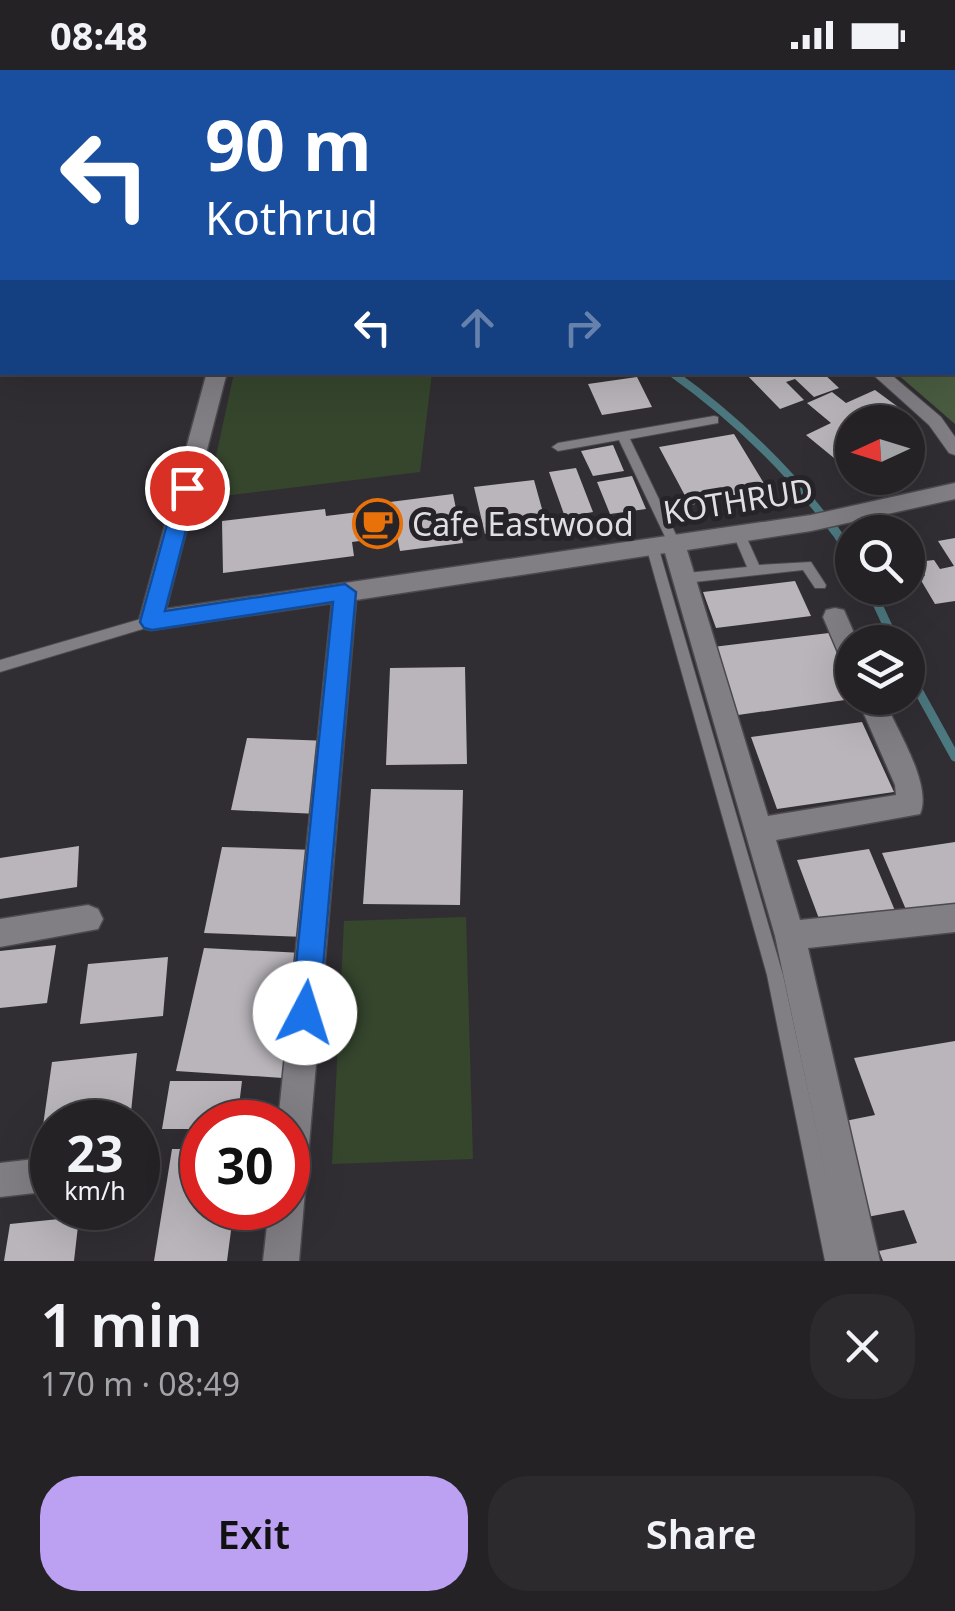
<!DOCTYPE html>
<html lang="en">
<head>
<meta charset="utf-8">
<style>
  :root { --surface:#252226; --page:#2d2a2e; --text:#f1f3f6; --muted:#a3a4a7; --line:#423f43; --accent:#bca0f2 }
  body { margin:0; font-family:"Noto Sans",sans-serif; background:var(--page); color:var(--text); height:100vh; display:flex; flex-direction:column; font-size:38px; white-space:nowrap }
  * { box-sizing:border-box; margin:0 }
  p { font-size:32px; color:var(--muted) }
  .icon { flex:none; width:55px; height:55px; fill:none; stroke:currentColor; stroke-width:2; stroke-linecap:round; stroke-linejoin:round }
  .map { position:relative; height:1191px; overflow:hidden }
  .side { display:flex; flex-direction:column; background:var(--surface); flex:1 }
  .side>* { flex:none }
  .banner { position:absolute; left:0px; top:0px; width:955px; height:305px; box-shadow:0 10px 40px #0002,0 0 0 2px var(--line); background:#1a4fa0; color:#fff; overflow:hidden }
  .needle { width:65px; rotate:266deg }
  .buttons { position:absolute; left:835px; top:335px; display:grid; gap:20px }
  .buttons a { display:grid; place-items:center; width:90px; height:90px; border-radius:50%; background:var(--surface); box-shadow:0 10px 40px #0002,0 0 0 2px var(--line); font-size:50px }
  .speed { position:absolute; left:30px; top:1030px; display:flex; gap:20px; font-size:50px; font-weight:700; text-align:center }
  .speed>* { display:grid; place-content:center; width:130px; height:130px; border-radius:50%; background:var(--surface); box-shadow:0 10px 40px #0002,0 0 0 2px var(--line); line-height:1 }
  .speed small { font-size:25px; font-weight:400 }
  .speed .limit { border:15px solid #d22; background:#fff; color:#111 }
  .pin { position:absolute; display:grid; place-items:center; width:85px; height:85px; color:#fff; margin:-42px; border:5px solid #fff; border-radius:50%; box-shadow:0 2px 10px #0007 }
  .me { position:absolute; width:110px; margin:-55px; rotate:5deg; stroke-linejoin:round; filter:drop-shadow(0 0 8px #0008) }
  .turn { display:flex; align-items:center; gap:35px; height:210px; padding:0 40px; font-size:45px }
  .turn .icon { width:130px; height:130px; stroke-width:2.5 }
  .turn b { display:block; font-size:70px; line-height:85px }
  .lanes { display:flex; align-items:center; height:95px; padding:0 40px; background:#0003; justify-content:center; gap:50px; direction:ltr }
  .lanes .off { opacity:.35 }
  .round { display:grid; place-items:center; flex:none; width:105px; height:105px; border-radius:40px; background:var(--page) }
  .head { display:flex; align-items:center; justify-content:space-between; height:170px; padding:0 40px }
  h1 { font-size:60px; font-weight:600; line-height:75px }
  .cta { display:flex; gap:20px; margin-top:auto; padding:20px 40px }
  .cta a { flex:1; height:115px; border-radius:40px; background:var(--accent); color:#111; font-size:40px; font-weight:600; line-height:115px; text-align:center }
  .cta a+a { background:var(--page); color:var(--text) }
  .status { display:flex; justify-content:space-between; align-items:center; height:70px; padding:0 50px; background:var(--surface); direction:ltr }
  .status svg { height:28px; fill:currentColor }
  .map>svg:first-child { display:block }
  .green { fill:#35462d }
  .forest { fill:#495c40 }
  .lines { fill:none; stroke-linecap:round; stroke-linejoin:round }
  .stream-far1 { stroke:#4c787f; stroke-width:8 }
  .stream { stroke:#4c787f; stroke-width:9 }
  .building { fill:#b9b5bb }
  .service-casing { stroke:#4c4a4e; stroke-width:2 }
  .pedestrian-casing { stroke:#4c4a4e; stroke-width:2 }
  .minor-casing { stroke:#4c4a4e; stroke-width:3 }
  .service { fill:#817e84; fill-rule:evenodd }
  .pedestrian { fill:#817e84; fill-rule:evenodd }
  .minor { fill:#817e84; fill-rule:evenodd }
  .route { fill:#1a73e8; stroke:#114b97; stroke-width:2.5 }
  .labels { text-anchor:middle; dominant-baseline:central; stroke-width:10; stroke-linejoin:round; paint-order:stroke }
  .street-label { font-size:32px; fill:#dfdee1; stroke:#272429 }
  .poi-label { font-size:32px; fill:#dfdee1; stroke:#272429; text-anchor:start }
</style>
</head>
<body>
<div class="status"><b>08:48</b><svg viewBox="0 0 49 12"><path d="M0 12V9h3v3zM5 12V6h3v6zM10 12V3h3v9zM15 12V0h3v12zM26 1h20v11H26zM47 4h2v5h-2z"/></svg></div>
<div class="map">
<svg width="955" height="1191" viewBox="0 0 955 1191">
  <rect width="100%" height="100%" fill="#312e33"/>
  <path class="green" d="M234,303h198l-12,99 -213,26z
    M466,847l7,242 -141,5 12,-243z"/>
  <path class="forest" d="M953,178l2,1v175l-59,-51 56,-1z"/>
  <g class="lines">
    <path class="stream-far1" d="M671,302c63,45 118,97 164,160"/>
    <path class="stream" d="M834,459l18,27
      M870,518l25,54
      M908,602l47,85"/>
  </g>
  <path class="building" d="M744,302l36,4 42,-4 17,16 -25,9 -19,-18 -9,3 18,18 -24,9z
    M637,307l15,30 -50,8 -14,-31z
    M875,320l30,22 -22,10h-31v26l-18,10 -28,-23 25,-12 -24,-20 25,-11 14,11z
    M734,364l34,56 -78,15 -31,-58z
    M613,375l11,26 -31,5 -12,-25z
    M576,398l17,44 -28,5 -16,-45z
    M632,406l14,33 -36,5 -13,-32z
    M534,410l13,47 -62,7 -11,-47z
    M453,424l10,49 -63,8 -3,-15 -45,6 2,14 -131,17 -1,-52 103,-12 1,7 57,-7 -1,-6z
    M955,468v63l-20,3 -16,-27 6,-1 -8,-14 17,-2 6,9 14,-3 -16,-25z
    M795,511l16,35 -95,12 -13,-36z
    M829,563l23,52v14l-114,16 -25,-68z
    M465,597l2,97 -81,1 4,-97z
    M862,652l32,70 -117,17 -26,-72z
    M247,668l83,3 -12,73 -87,-4z
    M371,719l92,1 -3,115 -97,-1z
    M955,772v62l-48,8 -25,-59z
    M79,776l-2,41 -77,12v-41z
    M222,777l94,3 -11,87 -101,-4z
    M869,779l27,64 -75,11 -24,-64z
    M56,875l-9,58 -47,5v-57z
    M204,878l99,5 -20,125 -107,-7z
    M168,887l-5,59 -83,8 8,-60z
    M955,971v220h-72l-4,-10 38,-8 -13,-33 -37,7 -32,-94 40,-8 -21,-57z
    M137,983l-7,69h-78v17l-11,1 11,-78z
    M170,1011h72l-5,41h-35v7h-40z
    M172,1079h30v59h32l-7,53h-73z
    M79,1147l-5,44h-70l6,-37z"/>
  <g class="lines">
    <defs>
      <path id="service" d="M103,0h8l-2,2h-8z
        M0,49l2,1v4l-2,1z
        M0,59l2,1v4l-2,1z
        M0,146h2v6h-2z
        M0,276h2v6h-2z
        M714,346l4,1v6l-88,16 50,104 -6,5 -6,-5 -49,-103 -61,11 -6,-4 6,-4z
        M739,459l6,5 14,31 52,-3 15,23 -1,3h-10l-12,-18 -117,13 -5,-2 -1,-3 6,-5 61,-6 -14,-33z
        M652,471l6,5 125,429 62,286h-20l-58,-286 -121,-429z
        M151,546l7,5 -2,4 -156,47v-12z"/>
      <path id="pedestrian" d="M622,0h12l1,2h-11z
        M870,302h18l53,45 14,20v18l-6,-2 -20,-28z"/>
      <path id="minor" d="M810,0h16l1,2h-15z
        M952,14h3v8h-3z
        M952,100l3,1v11l-3,-1z
        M207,302h20l-61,237 645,-94 144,-32v16l-144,32 -124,19 81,266 128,-21 -1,-10 -38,-87h26c12,28 50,87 37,116l-144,26 24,80 155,-16v28l-147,16 72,313h-36l-69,-325 -110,-383 -309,47 -57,661h-36l6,-53h19v-86h-10l54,-519 -181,27 -9,-2 -3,-7z
        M835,538l9,2 14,32h-6v25l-9,-3 -20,-47 3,-7z
        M88,835l10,4 5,10 -5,10 -98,18v-28z
        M52,1087v34l-52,6v-34z"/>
    </defs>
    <use href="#service" class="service-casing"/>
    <use href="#pedestrian" class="pedestrian-casing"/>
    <use href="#minor" class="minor-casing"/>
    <use href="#service" class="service"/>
    <use href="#pedestrian" class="pedestrian"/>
    <use href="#minor" class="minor"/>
  </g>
  <path class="route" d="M187,411l10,7 -32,123 180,-27 11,8 -37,421 -4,10 -10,4 -10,-4 -4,-10 42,-411 -181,28 -8,-2 -4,-6 37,-134z"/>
  <defs>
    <symbol id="cafe-ring" viewBox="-11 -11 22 22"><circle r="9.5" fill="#272429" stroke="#e8710a" stroke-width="1.5"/><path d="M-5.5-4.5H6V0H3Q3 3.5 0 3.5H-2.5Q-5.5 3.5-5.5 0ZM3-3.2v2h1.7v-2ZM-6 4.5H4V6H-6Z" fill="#e8710a"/></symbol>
  </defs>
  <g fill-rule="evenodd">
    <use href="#cafe-ring" x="350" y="426" width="55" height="55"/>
  </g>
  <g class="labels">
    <g class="street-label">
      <text transform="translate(738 430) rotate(-9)">KOTHRUD</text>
    </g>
    <g class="poi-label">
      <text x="412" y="453">Cafe Eastwood</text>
    </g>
  </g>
</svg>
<div class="buttons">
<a><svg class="needle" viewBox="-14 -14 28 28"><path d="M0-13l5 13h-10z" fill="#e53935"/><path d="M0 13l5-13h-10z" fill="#a3a4a7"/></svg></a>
<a><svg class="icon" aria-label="search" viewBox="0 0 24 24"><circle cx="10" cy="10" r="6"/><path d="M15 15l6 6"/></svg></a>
<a><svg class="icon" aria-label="layers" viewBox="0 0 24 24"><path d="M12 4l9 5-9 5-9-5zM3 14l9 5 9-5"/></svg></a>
</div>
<div class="speed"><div>23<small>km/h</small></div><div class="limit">30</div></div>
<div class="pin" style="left:187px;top:418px;background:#d93025"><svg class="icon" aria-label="arrive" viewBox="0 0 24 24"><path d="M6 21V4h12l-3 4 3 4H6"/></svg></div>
<svg class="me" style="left:305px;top:943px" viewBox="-20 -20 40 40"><circle r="19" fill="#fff"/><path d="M0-13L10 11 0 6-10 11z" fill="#1a73e8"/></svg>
<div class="banner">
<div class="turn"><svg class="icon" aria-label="left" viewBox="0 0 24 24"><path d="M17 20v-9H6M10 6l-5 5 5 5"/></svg><div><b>90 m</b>Kothrud</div></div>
<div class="lanes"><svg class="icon" aria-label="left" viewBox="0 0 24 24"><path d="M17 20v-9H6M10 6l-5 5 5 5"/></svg><svg class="icon off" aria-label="ahead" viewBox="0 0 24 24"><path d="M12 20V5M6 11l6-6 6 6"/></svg><svg class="icon off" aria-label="right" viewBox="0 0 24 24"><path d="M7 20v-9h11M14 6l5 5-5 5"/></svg></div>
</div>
</div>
<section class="side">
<div class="head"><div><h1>1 min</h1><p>170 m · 08:49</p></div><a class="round"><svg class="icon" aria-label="close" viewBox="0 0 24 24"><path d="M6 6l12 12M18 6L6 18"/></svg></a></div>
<div class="cta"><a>Exit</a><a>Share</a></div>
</section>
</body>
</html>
